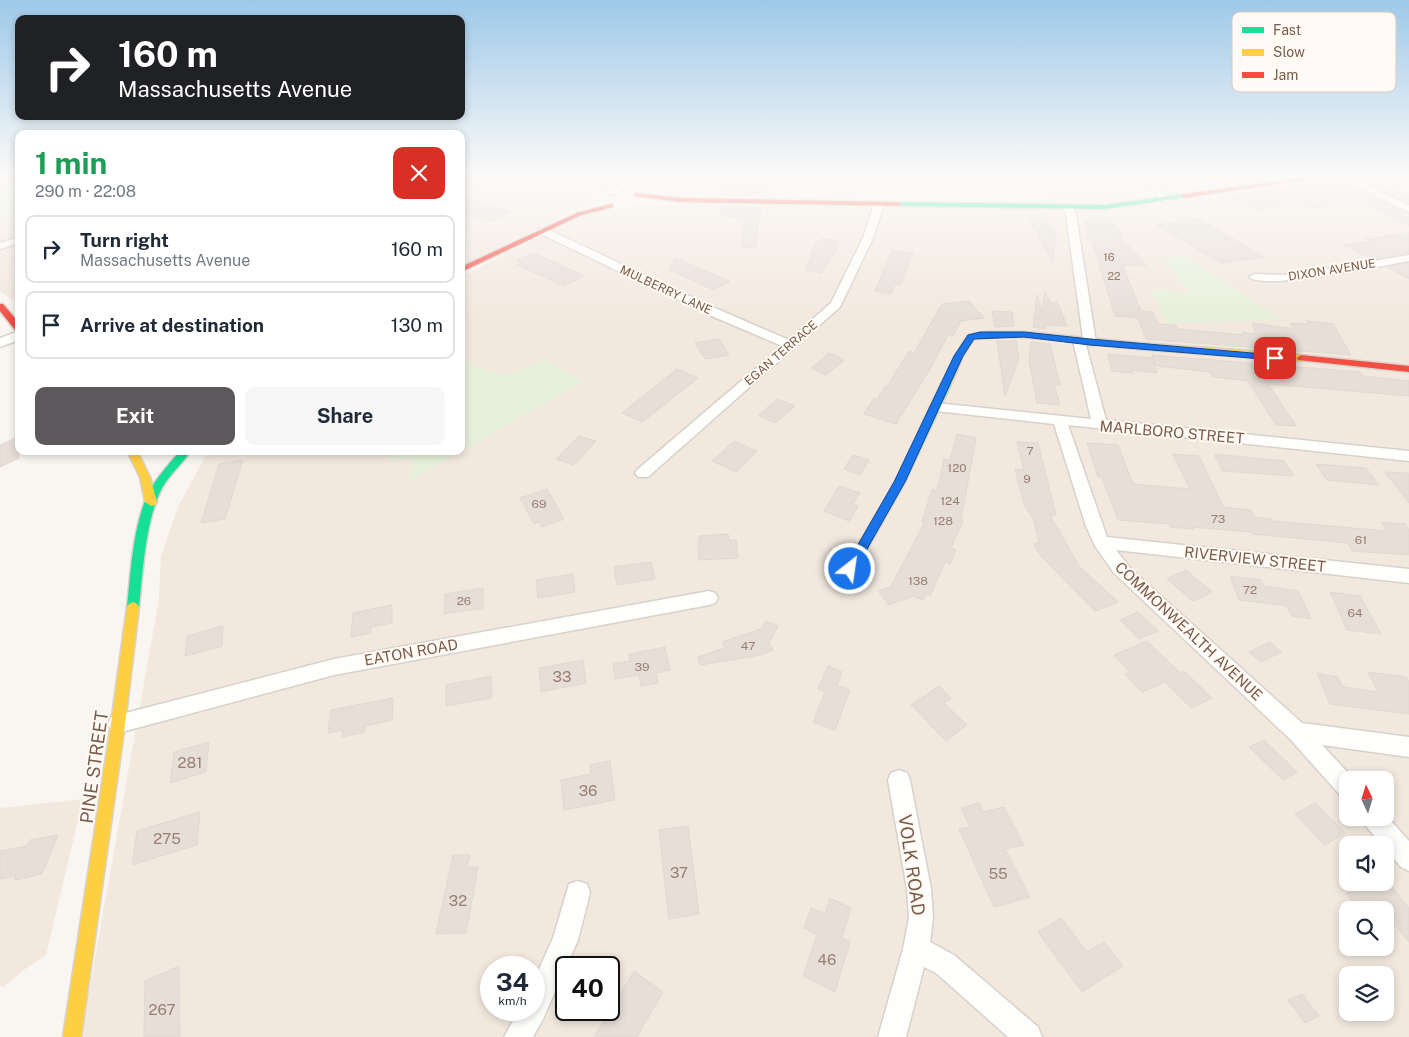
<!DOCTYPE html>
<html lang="en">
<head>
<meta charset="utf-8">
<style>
  :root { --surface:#fff; --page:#f6f6f7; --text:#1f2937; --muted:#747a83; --line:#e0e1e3; --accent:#5c585b }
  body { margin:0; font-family:"Public Sans",sans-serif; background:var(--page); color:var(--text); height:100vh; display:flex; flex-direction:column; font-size:19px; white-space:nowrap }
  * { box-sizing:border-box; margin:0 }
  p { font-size:16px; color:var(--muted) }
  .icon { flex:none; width:28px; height:28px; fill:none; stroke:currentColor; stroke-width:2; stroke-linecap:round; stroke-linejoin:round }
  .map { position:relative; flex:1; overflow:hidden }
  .side { position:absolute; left:15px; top:130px; width:450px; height:325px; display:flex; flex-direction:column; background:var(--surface); border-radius:10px; box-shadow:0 2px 8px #0003 }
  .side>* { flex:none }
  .banner { position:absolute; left:15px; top:15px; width:450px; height:105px; border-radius:10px; box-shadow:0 2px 8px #0003; background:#202124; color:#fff; overflow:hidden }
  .needle { width:32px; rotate:356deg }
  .buttons { position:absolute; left:1339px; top:771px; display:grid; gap:10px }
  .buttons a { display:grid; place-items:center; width:55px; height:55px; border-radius:10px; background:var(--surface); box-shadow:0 2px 8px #0003; font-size:25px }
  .speed { position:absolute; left:480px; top:956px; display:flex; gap:10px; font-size:25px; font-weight:700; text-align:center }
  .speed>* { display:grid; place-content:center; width:65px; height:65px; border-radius:50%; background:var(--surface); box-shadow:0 2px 8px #0003; line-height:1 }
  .speed small { font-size:12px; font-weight:400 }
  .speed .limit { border:2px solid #111; border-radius:8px; background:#fff; color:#111 }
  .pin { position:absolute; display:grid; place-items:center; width:42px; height:42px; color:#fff; margin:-21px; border-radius:10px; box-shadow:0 2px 8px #0006 }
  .me { position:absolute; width:55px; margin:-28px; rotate:30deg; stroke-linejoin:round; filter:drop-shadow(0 0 4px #0008) }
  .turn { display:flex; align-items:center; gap:18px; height:105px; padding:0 20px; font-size:22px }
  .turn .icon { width:65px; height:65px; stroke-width:2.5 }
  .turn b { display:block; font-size:35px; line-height:42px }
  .round { display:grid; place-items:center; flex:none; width:52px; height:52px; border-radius:10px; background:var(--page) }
  .overview { display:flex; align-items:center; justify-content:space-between; height:85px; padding:0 20px }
  h1 { font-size:30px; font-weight:700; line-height:38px; color:#1e9e55 }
  .primary-button { display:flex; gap:10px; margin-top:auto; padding:10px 20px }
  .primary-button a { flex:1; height:58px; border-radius:10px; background:var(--accent); color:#fff; font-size:20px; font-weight:700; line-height:58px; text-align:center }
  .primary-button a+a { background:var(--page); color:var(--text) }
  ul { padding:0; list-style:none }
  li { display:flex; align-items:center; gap:15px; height:68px; margin:0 10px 8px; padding:0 10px; border:2px solid var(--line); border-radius:10px }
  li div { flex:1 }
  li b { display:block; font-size:19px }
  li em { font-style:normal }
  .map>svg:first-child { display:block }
  .residential { fill:#f2e8de; fill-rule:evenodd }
  .education { fill:#f6eef6 }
  .green { fill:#e7f0db }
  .building { fill:#e6ded7; stroke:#e2d8d2 }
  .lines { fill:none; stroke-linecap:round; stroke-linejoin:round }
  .street-casing { stroke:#d7d1cb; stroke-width:3 }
  .fast-casing { stroke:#d9d2cb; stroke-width:3 }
  .slow-casing { stroke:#d9d2cb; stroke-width:3 }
  .jam-casing { stroke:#d9d2cb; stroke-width:3 }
  .street { fill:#fefefd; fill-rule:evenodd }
  .fast { fill:#16e098; fill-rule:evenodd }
  .slow { fill:#ffcf43; fill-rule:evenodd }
  .jam { fill:#f24e42; fill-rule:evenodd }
  .route { fill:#1a73e8; stroke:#114b97 }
  .labels { text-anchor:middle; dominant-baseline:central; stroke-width:4; stroke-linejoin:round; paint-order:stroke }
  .far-number-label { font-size:11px; fill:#977e72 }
  .far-street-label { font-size:12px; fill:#7a5c4d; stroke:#fffaf3 }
  .number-label { font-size:12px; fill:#977e72 }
  .street-label { font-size:15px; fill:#7a5c4d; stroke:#fffaf3 }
  .near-number-label { font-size:15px; fill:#977e72 }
  .near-street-label { font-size:18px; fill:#7a5c4d; stroke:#fffaf3 }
  .key { fill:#fffaf3; stroke:#d7cbc1; stroke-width:1 }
  .key-label { font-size:14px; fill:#7a5c4d }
</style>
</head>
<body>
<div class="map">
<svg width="1409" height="1037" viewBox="0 0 1409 1037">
  <rect width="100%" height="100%" fill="#f9f5f0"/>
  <path class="residential" d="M461,175h175l-22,13 -15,5 -22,17 -116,56z
    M657,175h145v23l-155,-4 -8,-2v-4l4,-5z
    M1042,175h97l14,20 -3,3 -49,6 -51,-3z
    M1151,175h162l-138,20 -14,-5z
    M1362,175h47v862h-1328l78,-438 2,-43 17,-49 30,-56h181l-3,8 27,2 -3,19 173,-98 -39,-23 -26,14 -11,2 -15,-1 -31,-15v-82l120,-61 18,-5 39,-5 53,-2 427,5zM1348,780h37v38h-37zM1348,845h37v37h-37zM1348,910h37v38h-37zM491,968h43v42h-43zM566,968h43v42h-43zM1348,975h37v37h-37z
    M19,209v97l-19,-15v-73z
    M83,799l-37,156 -21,14 -22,18 -3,-2v-177z"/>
  <path class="education" d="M802,175h240l8,26 -248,-3z"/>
  <path class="green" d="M0,175h19v36l-19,7z
    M940,175h56l3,13 -47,1 -4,-7h-6z
    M1184,255l98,65 -116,3 -15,-34 39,4 -29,-35z
    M461,359c40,19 43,21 83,0l39,23 -173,99 3,-20 -27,-2 3,-8h72z"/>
  <path class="building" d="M1191,175h99l-78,11z
    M763,180l-1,15h-40v-14z
    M1369,180l40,17v6l-47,-22z
    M1324,182v4l21,-3 64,31v11l-51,-25 -45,8 -11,-5 -46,7 -27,-14z
    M461,197l50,15 -20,10 -30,-9z
    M722,207h39l-6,41 -13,-1 2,-29 -19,-1v-2h-4z
    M1028,218h18l10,15 -3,30z
    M1199,219l65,38 -43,6 -64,-38z
    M1108,220l15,14 -4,1 27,30 -23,1 18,45 12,1 5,12 17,1 3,4 65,6 -1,-3 14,2 -4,-11 43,6 -5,-6 19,1 -2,-3 26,3 18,31 -205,-16 -8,-21 -23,-2 -23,-75 -5,-1 -1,-19z
    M1409,233v20l-38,6 -27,-14 26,-4 -5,-2z
    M821,239l17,2 -3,11 -14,21 -15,-3 10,-29h4z
    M892,250l21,3 -12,32 -6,-1 -4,10 -16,-3z
    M534,253l51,23 -21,10 -47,-21 4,-2 -5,-2z
    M675,258l55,23 -16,9 -45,-20z
    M1409,263v16l-23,-12 10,-2z
    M1045,292l7,12 5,-3 10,25 -22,-1 1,4 -13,-2 4,-32 5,16z
    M969,301l15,17 -23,3 -8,15 -5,-1 -18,34 -34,55 -32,-10 10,-16 3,1 8,-12h2l22,-36 5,2 28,-49z
    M992,311l20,1 2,14 -19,1z
    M719,339l10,16 -24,4 -10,-16z
    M997,341h19l3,18 -14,37z
    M1031,342l19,2 10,41 -6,-1 6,21 -23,-2 -8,-42z
    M829,353l15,7 -18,15 -15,-7z
    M1108,354l44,4 5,15 -26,-3 1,3 -20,-2z
    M1152,355l208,17 3,4 46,5v15l-141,-12 28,42 -20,-1 -28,-44 -35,-4 -2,-5 -55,-6z
    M677,369l21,9 -56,44 -20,-9z
    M778,399l17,7 -20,17 -17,-8z
    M957,434l19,4 -15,82 2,1 -12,27 5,2 -6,14 -5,-2 -15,34 -4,-2 -3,6 -10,-4 -24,9 -11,-14 13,-5 34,-64h-3l10,-33 5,2 7,-32 6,1z
    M579,436l17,5 -22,24 -18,-6z
    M19,437v21l-19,9v-22z
    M734,441l23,10 -21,21 -24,-11z
    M1017,442l21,1 18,72h-6l29,51 39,36 -23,9 -55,-56 -6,-11 5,-1 -5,-23 -10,-15 -9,-36 9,1z
    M1087,443l31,2 15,39 57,5 -17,-35 26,2 24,51 28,3 4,7 17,2 1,2 114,10 -6,-9 24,2 4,6v25l-57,-4 -4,-8 -96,-9 -1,-2 -59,-5 2,2 -24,-2 -1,-3 -51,-4 -16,-43h-4z
    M1214,454l70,7 10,15 -71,-5z
    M853,455l16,5 -9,15 -16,-6z
    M243,460l-18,59 -24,4 18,-59z
    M1316,464l50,4 13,17 -52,-5z
    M1385,472l24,1v30z
    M839,486l21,7 -7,11 5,2 -9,15 -25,-10z
    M547,489l17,30 -22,8 -3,-5 -5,2 -14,-26z
    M728,534l1,6h7l2,18 -39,2 -1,-18h2l-1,-6z
    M651,562l4,17 -38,6 -3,-18z
    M1186,570l26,22 -19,9 -26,-22z
    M573,574l2,18 -37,6 -2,-18z
    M1230,576l31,4 3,6 34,5 13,28 -19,-3 -5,-10 -48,-6z
    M483,588v20l-39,6 1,-20z
    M1330,592l30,4 21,38 -34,-4z
    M392,605v18l-21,4v6l-20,4 2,-24z
    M1138,612l20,19 -19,8 -19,-19z
    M765,621l13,5 -9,17 4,7 -12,5 -61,10 -2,-8 27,-9 -3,-6 39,-13z
    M223,626l-1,20 -37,10 2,-20z
    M1147,641l33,32 4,-2 28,27 -21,10 -26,-26 -23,10 -17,-18 5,-2 -16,-17z
    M1270,642l12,10 -21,10 -12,-10z
    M665,647l5,23 -14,3 2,10 -17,3 -2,-11 -24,4 -2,-15 17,-3 -1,-7z
    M583,660l3,23 -45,9 -2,-24z
    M828,666l14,6 -5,13 13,5 -15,40 -22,-8 12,-30 -7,-3z
    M1368,672l38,5 3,5v32l-79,-10 -13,-31 21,4 5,10 35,5z
    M491,676l1,22 -46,8v-21z
    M939,686l12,12 -7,5 23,22 -21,16 -35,-36z
    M393,698l-1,22 -27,6 -1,6 -22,5 1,-7 -15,3 3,-23z
    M1264,740l33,32 -14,8 -34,-33z
    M209,742l-3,30 -36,11 4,-31z
    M610,761l5,39 -51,10 -3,-30 30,-6 -1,-9z
    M979,803l4,9 21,-5 20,38 -19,4 25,48 -36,10 -35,-78 11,-2 -9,-19z
    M1315,803l30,30 -20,12 -30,-31z
    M200,812l-3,33 -65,20 5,-34z
    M688,826l11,88 -30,5 -10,-89z
    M58,835l-16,39 -27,6 1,-4 -16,3v-28l27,-5 3,-6z
    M453,855h17l-3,12h11l-12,66 -30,1z
    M1387,881l22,27v34l-24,-29v-3h-26l-13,-17z
    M830,898l21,10 -9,30 8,4 -15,50 -32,-16 14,-42 -13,-6 7,-20 14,6z
    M1061,918l26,34 17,-10 19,24 -41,26 -44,-60z
    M179,966l1,71h-36l1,-56z
    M634,971l29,21 -26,45h-43z
    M1302,994l17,22 -14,7 -17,-23z"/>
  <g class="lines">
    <defs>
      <path id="street" d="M637,175h11l-34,19 -3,1 -5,-3z
        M1142,175h9l19,24 -2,2h-6z
        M1333,175h12l64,30v7z
        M879,201l5,3 -11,34 -33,69 -192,170h-10l-3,-4 3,-4 144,-123 -75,-32 -168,-81v-4h8l168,79 74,32 42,-37 32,-65 11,-34z
        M1068,204l3,1 5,10 20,127 -2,3h-8l20,75 303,31v10l-341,-36 39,112 302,32v14l-293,-33 15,19 171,154 107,14v20l-87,-12 33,35h-7v18l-8,-3 -50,-56 -176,-166 -19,-27 -9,-20 -32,-102 -118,-13 -7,-4 7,-4 155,16 -18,-78 2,-3h8l-17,-123 -3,-8z
        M19,237v6l-19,6v-6z
        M1409,255v6c-25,4 -145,30 -160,16l6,-3 35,1z
        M19,331v9l-19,7v-9z
        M709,591l6,2 3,5 -3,5 -6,2 -375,70 -216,58 -7,-2 -3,-7 3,-7 7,-2 216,-56z
        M899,770l8,3 3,7 21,109 2,29 -3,24 24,13 84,72 4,10h-34l-72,-64 -12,-6 -18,70h-28l25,-88 6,-31 -2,-29 -19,-109 3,-7z
        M1385,814l24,27v30l-8,-4 -16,-18v-4h-3l-16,-19 -3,-8h22z
        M578,881l9,3 3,9 -12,47 -35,79 -10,18h-29l15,-27h15v-30l19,-42 16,-54z"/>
      <path id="fast" d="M1184,194l2,1v2l-81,12 -206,-3 -3,-2 3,-2 206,3z
        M946,381l5,3 -46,98 -51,90h-8l-2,-3 51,-87 46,-98z
        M180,451h11c-9,13 -21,23 -29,37 -17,33 -19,83 -23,119l-2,3 -4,2 -4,-2 -2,-3c4,-37 6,-86 24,-119 8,-13 19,-25 29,-37z"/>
      <path id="slow" d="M989,332h36l113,11 163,12 4,3 -4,3c-61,-5 -122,-8 -183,-14 -48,-5 -96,-14 -144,-8l-11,17 -12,28 -5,3 -3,-1 -2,-2 14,-28 13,-21z
        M127,451h10l13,26 7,25 -2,3 -4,1 -6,-4 -5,-25z
        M133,602l4,2 2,3 -14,117 -44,313h-18l48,-313 16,-117 2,-3z"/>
      <path id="jam" d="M1320,175h18l-154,23 -3,-2 3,-2z
        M636,193l45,5 218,4 3,2 -3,2 -218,-4 -47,-6v-2z
        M611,204l2,1v2l-32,8 -120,57v-5l116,-54z
        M0,304h3l16,19v8h-3l-16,-20z
        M1301,355l108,11v6l-111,-12 -1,-2z"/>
    </defs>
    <use href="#street" class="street-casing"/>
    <use href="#fast" class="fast-casing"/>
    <use href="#slow" class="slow-casing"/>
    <use href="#jam" class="jam-casing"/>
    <use href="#street" class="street"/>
    <use href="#fast" class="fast"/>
    <use href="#slow" class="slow"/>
    <use href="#jam" class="jam"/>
  </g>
  <linearGradient id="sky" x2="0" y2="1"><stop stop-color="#9ec9e9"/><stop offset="0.55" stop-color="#fcfaf8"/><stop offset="1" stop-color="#fcfaf8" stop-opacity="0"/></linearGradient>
  <rect width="1409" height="320" fill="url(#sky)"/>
  <path class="route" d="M980,332h44l66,7 185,16 4,3 -4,2 -185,-15 -66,-8 -50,2 -11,17 -58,126 -51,90h-8l-2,-3 50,-87 60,-126 14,-21z"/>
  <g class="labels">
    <g class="far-number-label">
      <text x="1109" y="257">16</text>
      <text x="1114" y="276">22</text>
    </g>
    <g class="far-street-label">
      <text transform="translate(1332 270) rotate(-9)">DIXON AVENUE</text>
      <text transform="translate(666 290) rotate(25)">MULBERRY LANE</text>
      <text transform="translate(781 353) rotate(-41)">EGAN TERRACE</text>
    </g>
    <g class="number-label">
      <text x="1030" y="451">7</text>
      <text x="957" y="468">120</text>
      <text x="1027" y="479">9</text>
      <text x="950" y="501">124</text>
      <text x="539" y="504">69</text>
      <text x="1218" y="519">73</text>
      <text x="943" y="521">128</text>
      <text x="1361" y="540">61</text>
      <text x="918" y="581">138</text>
      <text x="1250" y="590">72</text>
      <text x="464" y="601">26</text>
      <text x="1355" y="613">64</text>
      <text x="748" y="646">47</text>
      <text x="642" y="667">39</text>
    </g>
    <g class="street-label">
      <text transform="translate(1172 432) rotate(5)">MARLBORO STREET</text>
      <text transform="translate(1255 559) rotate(6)">RIVERVIEW STREET</text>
      <text transform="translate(1189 631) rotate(43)">COMMONWEALTH AVENUE</text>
      <text transform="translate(411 652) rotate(-10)">EATON ROAD</text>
    </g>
    <g class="near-number-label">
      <text x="562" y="676">33</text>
      <text x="190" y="762">281</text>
      <text x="588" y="790">36</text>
      <text x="167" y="838">275</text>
      <text x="679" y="872">37</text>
      <text x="998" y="873">55</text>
      <text x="458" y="900">32</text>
      <text x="827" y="959">46</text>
      <text x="162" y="1009">267</text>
    </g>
    <g class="near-street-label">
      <text transform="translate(94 767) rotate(-82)">PINE STREET</text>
      <text transform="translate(912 865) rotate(82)">VOLK ROAD</text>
    </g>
  </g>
  <rect x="1232" y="12" width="164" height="80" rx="8" class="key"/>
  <rect x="1242" y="27" width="22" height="6" fill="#16e098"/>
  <rect x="1242" y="49" width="22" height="7" fill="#ffcf43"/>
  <rect x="1242" y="72" width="22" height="6" fill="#f24e42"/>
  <g class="key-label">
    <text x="1273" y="35">Fast</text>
    <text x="1273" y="57">Slow</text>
    <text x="1273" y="80">Jam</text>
  </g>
</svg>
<div class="buttons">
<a><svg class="needle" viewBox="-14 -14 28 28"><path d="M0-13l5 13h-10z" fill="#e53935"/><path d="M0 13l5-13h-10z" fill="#747a83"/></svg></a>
<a><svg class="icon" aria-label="sound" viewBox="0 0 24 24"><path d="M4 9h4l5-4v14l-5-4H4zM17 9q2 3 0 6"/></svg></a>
<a><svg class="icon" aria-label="search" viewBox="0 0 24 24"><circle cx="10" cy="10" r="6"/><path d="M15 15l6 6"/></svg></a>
<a><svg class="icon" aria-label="layers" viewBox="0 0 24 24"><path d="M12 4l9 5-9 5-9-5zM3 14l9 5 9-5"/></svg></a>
</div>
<div class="speed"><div>34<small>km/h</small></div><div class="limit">40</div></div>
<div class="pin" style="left:1275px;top:358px;background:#d93025"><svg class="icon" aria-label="arrive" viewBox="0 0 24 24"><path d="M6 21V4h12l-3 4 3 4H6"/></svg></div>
<svg class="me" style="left:850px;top:569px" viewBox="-20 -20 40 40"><circle r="17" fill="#1a73e8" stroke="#fff" stroke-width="3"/><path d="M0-11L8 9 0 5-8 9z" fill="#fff"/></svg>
<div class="banner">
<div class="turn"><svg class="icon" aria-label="right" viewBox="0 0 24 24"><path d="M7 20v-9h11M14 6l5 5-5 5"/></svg><div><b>160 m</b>Massachusetts Avenue</div></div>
</div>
<section class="side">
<div class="overview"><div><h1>1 min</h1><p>290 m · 22:08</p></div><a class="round" style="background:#d93025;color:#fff"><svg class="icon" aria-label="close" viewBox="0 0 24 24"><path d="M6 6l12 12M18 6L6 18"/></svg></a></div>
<ul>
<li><svg class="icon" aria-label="right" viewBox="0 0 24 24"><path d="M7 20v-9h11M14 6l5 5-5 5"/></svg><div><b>Turn right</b><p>Massachusetts Avenue</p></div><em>160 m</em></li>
<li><svg class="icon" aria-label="arrive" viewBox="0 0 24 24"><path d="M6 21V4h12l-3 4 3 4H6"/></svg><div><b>Arrive at destination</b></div><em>130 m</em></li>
</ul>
<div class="primary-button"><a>Exit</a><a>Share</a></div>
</section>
</div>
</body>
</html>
